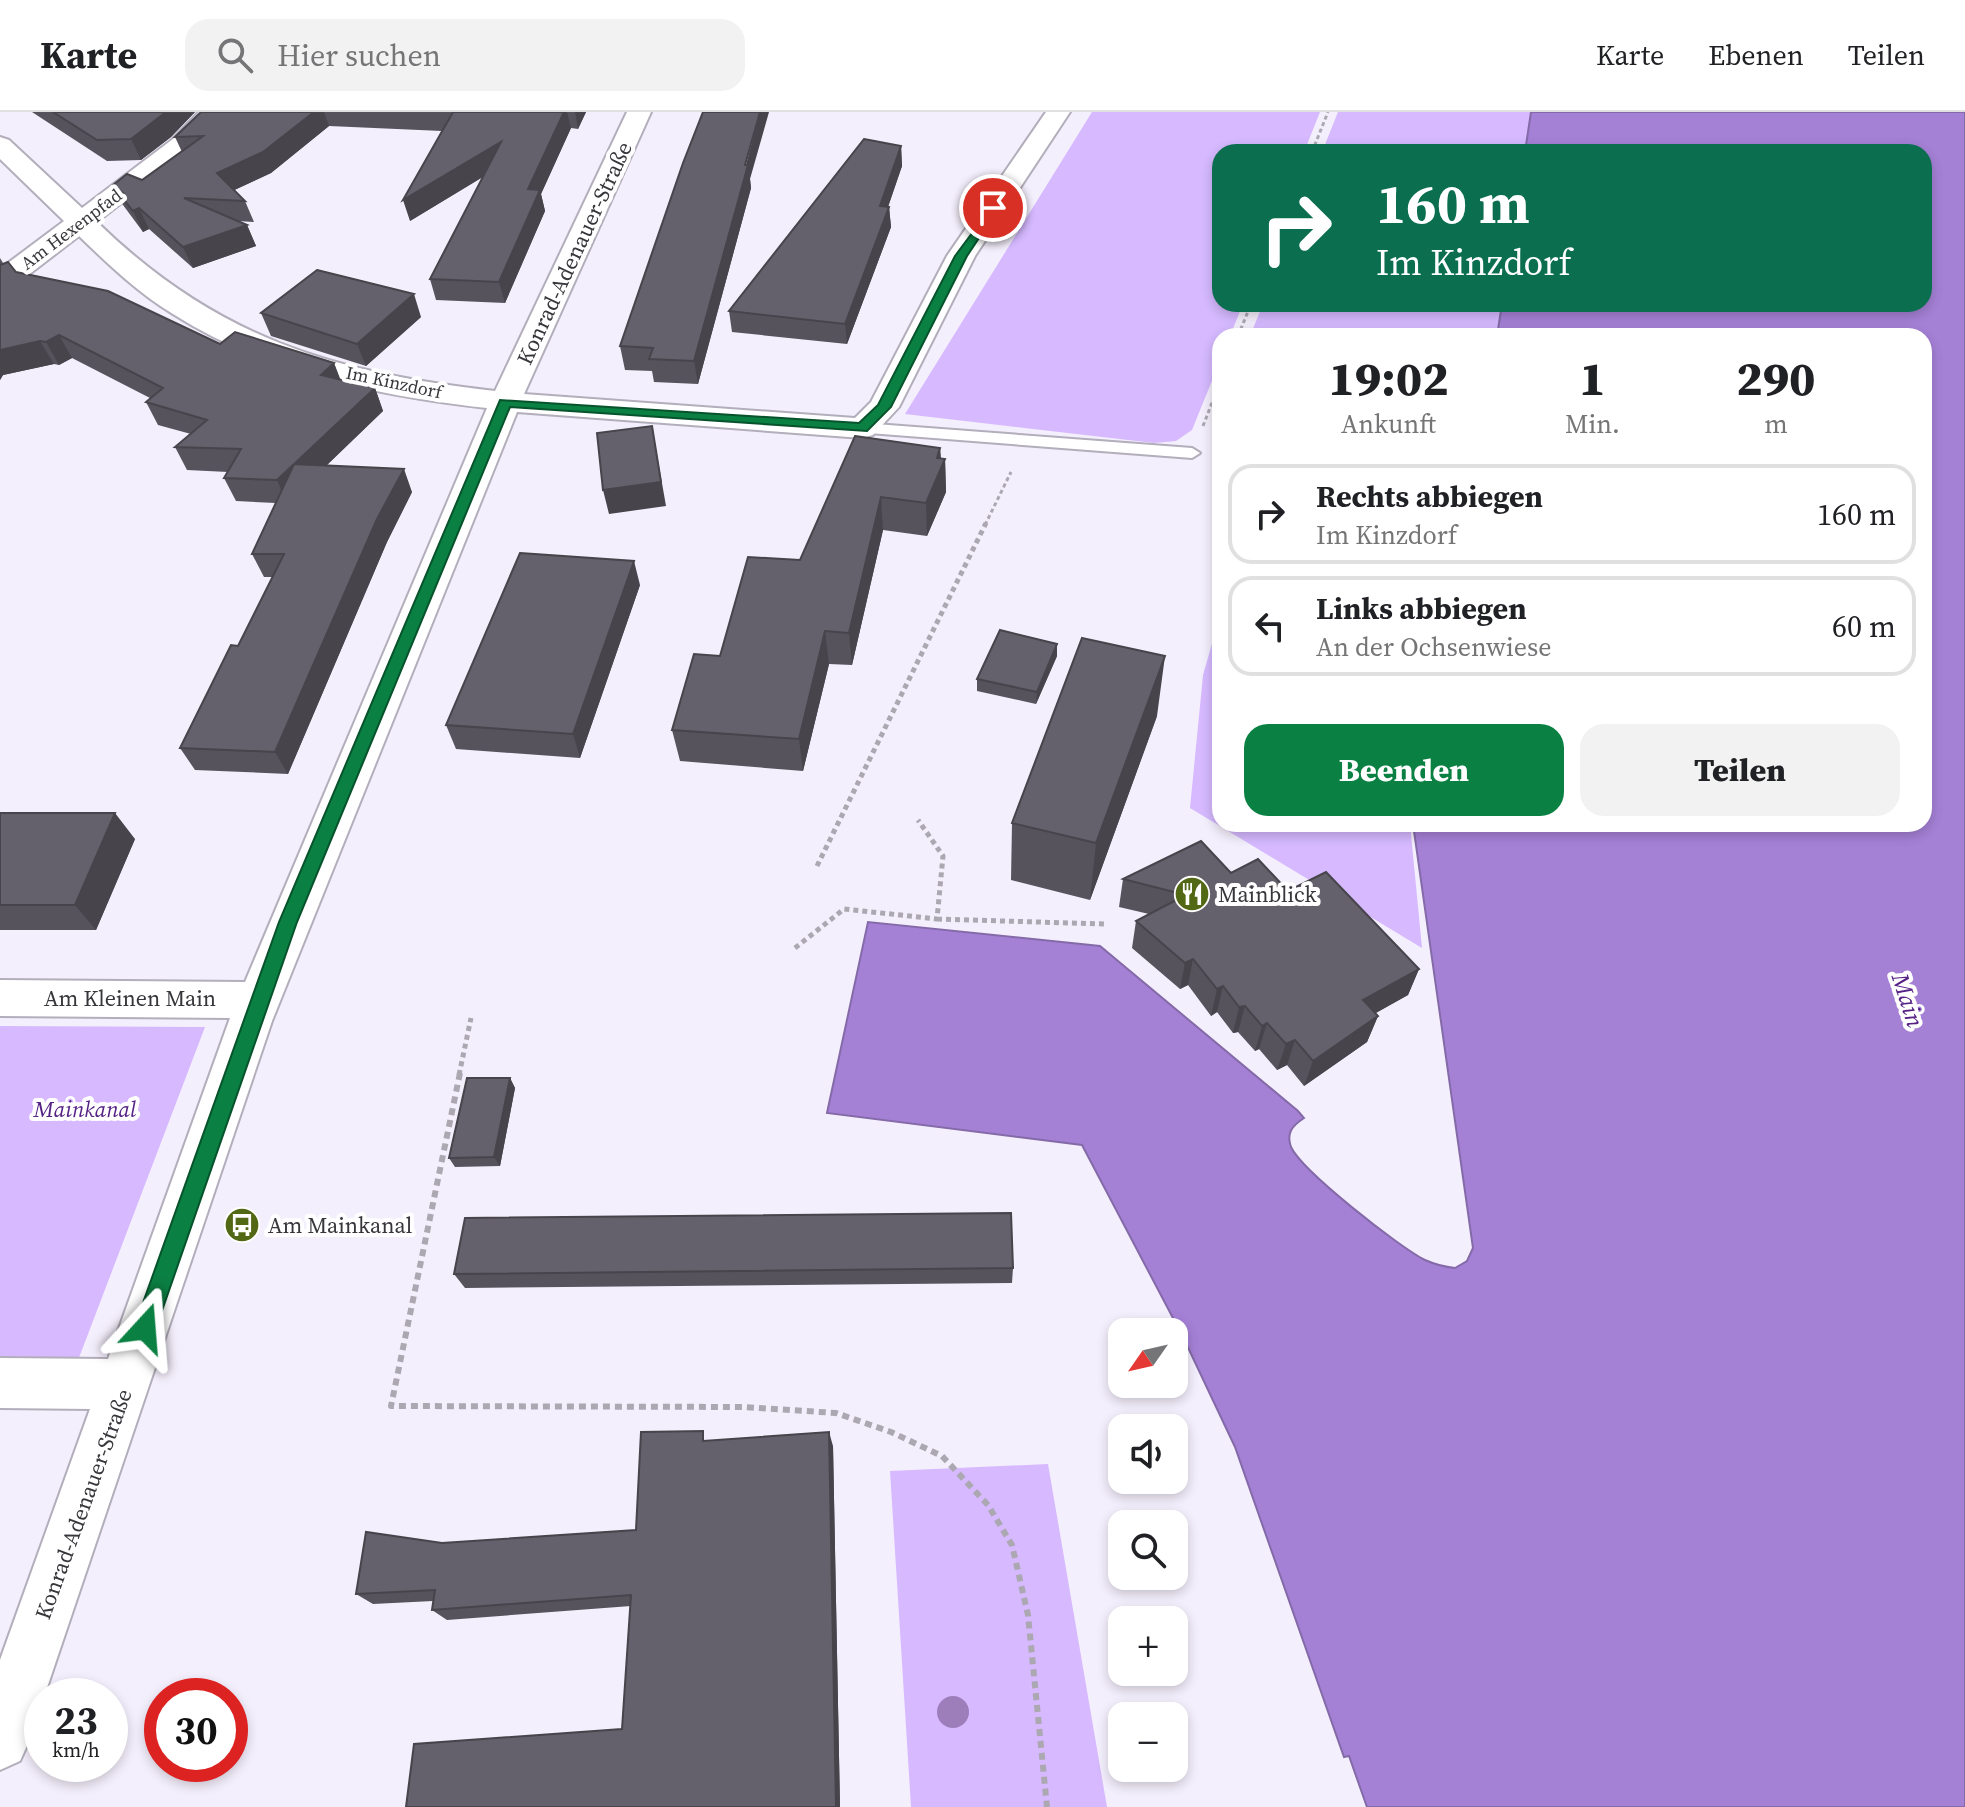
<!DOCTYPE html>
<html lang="de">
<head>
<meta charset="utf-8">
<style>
  :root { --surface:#fff; --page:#f2f2f2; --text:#202124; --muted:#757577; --line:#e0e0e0; --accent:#0b8043 }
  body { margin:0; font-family:"Source Serif 4",serif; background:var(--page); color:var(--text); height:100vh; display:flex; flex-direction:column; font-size:30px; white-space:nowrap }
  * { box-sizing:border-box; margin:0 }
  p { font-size:26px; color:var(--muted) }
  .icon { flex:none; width:44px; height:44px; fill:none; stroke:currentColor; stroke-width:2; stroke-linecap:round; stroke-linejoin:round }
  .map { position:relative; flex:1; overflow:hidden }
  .drawer { position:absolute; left:1212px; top:216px; width:720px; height:504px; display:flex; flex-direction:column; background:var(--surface); border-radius:24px; box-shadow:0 4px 12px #0003 }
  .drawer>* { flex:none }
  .top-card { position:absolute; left:1212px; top:32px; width:720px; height:168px; border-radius:24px; box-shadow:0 4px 12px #0003; background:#0b6e4f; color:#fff; overflow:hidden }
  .needle { width:52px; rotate:236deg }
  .controls { position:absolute; left:1108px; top:1206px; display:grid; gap:16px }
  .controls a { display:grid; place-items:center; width:80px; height:80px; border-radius:16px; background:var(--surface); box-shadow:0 4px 12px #0003; font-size:40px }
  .speed { position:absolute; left:24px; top:1566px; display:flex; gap:16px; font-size:40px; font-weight:700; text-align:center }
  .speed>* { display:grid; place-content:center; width:104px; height:104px; border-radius:50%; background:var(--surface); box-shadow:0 4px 12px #0003; line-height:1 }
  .speed small { font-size:20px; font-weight:400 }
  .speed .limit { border:12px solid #d22; background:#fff; color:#111 }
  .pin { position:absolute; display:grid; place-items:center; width:68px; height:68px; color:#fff; margin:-34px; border:4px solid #fff; border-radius:50%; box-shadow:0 2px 8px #0007 }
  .me { position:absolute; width:88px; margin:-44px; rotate:19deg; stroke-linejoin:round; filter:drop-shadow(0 0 6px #0008) }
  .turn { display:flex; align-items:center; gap:28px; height:168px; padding:0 32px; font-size:36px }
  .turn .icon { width:104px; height:104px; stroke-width:2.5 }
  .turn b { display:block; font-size:56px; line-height:68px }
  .eta { display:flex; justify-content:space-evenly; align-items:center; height:136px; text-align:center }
  .eta b { font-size:48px; font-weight:800; line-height:56px }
  .button { display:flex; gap:16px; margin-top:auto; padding:16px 32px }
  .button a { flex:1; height:92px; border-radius:24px; background:var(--accent); color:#fff; font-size:32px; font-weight:800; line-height:92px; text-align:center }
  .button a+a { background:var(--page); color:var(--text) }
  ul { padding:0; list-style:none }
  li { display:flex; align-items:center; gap:24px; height:100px; margin:0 16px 12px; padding:0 16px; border:4px solid var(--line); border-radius:24px }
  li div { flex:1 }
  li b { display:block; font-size:30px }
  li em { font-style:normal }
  header { display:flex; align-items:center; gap:48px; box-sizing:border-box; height:112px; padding:0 40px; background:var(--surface); border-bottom:2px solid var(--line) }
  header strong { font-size:38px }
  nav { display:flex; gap:44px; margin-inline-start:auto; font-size:28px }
  .search { width:560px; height:72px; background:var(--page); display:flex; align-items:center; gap:20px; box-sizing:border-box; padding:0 28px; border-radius:24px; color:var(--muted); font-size:30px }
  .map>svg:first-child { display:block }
  .green { fill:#d6b9ff }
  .water { fill:#a581d6; stroke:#846aa8; stroke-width:2 }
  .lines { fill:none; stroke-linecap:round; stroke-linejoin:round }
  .lane-casing { stroke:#b3aebb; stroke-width:4 }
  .street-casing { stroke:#b3aebb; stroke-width:4 }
  .path-far2 { stroke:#aca8b2; stroke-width:3; stroke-dasharray:4 3; stroke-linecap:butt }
  .path-far1 { stroke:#aca8b2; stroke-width:5; stroke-dasharray:5 4; stroke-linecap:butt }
  .path { stroke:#aca8b2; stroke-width:6; stroke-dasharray:7 5; stroke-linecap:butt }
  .lane { fill:#fff; fill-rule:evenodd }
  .street { fill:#fff; fill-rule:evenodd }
  .tree { fill:#9d7ebb }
  .wall { fill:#57535d }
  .shaded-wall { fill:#47444c }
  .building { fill:#65616c; stroke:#47444c; stroke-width:2 }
  .route { fill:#0b8043; stroke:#07532c; stroke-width:2 }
  .labels { text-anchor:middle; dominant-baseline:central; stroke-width:8; stroke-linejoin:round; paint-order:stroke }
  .far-street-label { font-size:18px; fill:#38363b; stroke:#fff }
  .street-label { font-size:22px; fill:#38363b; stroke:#fff }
  .poi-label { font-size:22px; fill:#38363b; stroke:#fff; text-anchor:start }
  .park-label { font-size:22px; font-style:italic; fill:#552286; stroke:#fff }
  .water-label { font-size:24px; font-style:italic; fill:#552185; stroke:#fff }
</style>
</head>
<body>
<header>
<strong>Karte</strong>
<div class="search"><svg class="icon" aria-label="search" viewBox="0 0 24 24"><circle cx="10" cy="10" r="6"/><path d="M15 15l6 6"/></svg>Hier suchen</div>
<nav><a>Karte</a><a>Ebenen</a><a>Teilen</a></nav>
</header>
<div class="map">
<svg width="1965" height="1695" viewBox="0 0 1965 1695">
  <rect width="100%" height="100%" fill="#f4effc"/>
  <path class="green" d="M1092,0h228l-16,40h-84v152h23l-13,32h-10v25l-28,69 -16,11 -22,2 -249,-29z
    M1338,0h193l-6,40h-203z
    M1263,192h239l-5,32h-247z
    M1220,504v208h190l12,124 -232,-140 13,-133z
    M0,914l205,1 -128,336h-77z
    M1048,1352l59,343h-196l-21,-336z"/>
  <path class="water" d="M1531,0h434v1695h-598l-18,-51 -5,1 -109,-310 -51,-108 -102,-194 -255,-32 41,-191 232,24 198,165 6,7c-12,8 -18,15 -13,29 11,24 108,100 134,113 9,4 20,7 30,8l12,-7 6,-13 -60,-424h511v-488h-427l5,-32h422v-152h-399z"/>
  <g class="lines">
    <defs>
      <path id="lane" d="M862,311l330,25 8,5 -8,5 -336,-26 -2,-4z"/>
      <path id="street" d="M199,0h26l-34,37 -94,73c119,116 237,151 398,169l132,-279h24l-127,282 331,24 16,-16 76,-146 99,-144h24l-95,144 -76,151 -26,28 -11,3 -345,-26 -245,609 -243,720 -9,20 -20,9v-110l90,-251 -90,-1v-50l108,1 122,-341 -230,-2v-36l245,2 242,-574c-108,-12 -221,-35 -314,-94 -35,-21 -65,-50 -94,-78l-69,53 -10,3v-23l64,-48 -64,-62v-22l9,3 73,68 91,-69z"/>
    </defs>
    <use href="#lane" class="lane-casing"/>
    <use href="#street" class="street-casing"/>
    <path class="path-far2" d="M1312,40l16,-40
      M1238,224l13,-32
      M1203,314l17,-44
      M985,413l26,-53"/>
    <path class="path-far1" d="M817,754l169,-343
      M937,807l167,5
      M795,836l49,-39 93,10 6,-63 -25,-36
      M459,963l12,-57"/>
    <path class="path" d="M460,961l-69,333 352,1 93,6 55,19 51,24 46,49 24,40 16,70 19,192"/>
    <use href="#lane" class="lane"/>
    <use href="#street" class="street"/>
  </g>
  <circle class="tree" cx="953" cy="1600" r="16"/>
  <path class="wall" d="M32,0h163l-24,25 -30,23 -34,1z
    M201,0h385l-8,17 -7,-1 -30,66 4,17 -40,92 -69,-3 -6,-21 53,-102 -73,44 32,-90 -113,-5 -58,47 -37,17 11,11 9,21 -17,-1 10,4 9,21 -63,22 -44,-39 -6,3 -20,-27 -10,-20 29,-5 40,-28 -7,-15z
    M901,34l1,20 -14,41h1l2,20 -44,117 -115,-12 -3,-21z
    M750,67l1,9 -53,196 -44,-2 -2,-11 -27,-1 -5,-24z
    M0,146l3,5 -1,1 14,8 204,72 114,19 6,17 35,8 8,23 -56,54 85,27 -25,50 -99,232 -93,-4 -15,-22 58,-102 35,-69h-9l-12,-23 24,-51 -40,-2 -12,-23 4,-6 -41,-2 -12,-23 16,-13 -33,-9 -12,-23 4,-4 -78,-40 -13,7 -5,-1 -51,11 -3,5z
    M261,201l160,4 -55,49 -95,-30z
    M940,336l1,10 4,1 1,33 -19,44 -44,-6 -31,135 -23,-1 -26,107 -123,-10 -8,-31 48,-74 80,-96z
    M640,473l-60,173 -124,-9 -10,-24z
    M1057,544l-21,48 -59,-13v-12z
    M1157,604l-67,184 -79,-20 1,-57z
    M0,701l135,26 -39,91h-96z
    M1231,761l57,18 131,78 -11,26 -33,18 3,3 -11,26 -63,44 -17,-21 -10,5 -18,-21 -4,2 -17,-19 -5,1 -16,-21 -6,4 -23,-31 -8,4 -48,-41 4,-27 13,-7 -30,-7 4,-28z
    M510,966l5,10 -15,78 -45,1 -6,-9z
    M1013,1156l-1,15 -547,5 -11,-14z
    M708,1329l125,5 7,361h-434l216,-78 9,-123 -184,14 -15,-10 1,-9 -60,3 -17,-10 86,-51 194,-13z"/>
  <path class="shaded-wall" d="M166,0h29l-24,25 -30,23 -10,-21z
    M314,0h10l5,14 -58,47 -45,21 -9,-21z
    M564,0h3l4,16 -30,66 4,17 -40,92 -6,-21 29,-93z
    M575,0h11l-8,17z
    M760,0h9l-19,67 1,9 -53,196 -4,-23z
    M501,30l6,20 -97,59 -7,-21z
    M901,34l1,20 -21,61 -1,-21z
    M889,95l2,20 -44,117 -2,-20z
    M139,96l10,21 -6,3 -10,-21z
    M247,113l9,21 -63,22 -10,-21z
    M414,182l7,23 -55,49 -9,-22z
    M59,223l13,23 -13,7 -13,-23z
    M40,229l14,23 -51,11 -3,5v-30z
    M334,251l9,23 -22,-11z
    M375,276l8,23 -79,76 -10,-23z
    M652,314l14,80 -57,8 -6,-24z
    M940,336l1,20 4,-9 1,33 -19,44 -1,-33z
    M294,352l-7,39 -10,-23z
    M404,357l8,23 -25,50 -99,232 -13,-22 102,-233z
    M881,385l2,33 -31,135 -3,-32z
    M634,449l6,24 -60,173 -7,-24z
    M825,519l4,33 -26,107 -4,-32z
    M1057,532v12l-21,48 1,-12z
    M1165,544l-8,60 -67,184 6,-57z
    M115,701l20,26 -39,91 -21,-25z
    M1193,847l-5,26 -8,4 5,-26z
    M1419,857l-11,26 -55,31 10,-26z
    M1223,874l-6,26 -6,4 6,-27z
    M1245,894l-7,26 -5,1 6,-26z
    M1378,904l-11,26 -63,44 9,-25z
    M1267,911l-8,26 -4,2 7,-25z
    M1295,928l-8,25 -10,5 9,-26z
    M510,966l5,10 -15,78 -6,-9z
    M829,1320l4,14 7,361h-4z"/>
  <path class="building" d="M53,0h113l-35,27 -34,1z
    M201,0h113l-51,40 -46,21 28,28 -61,-3 63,27 -64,22 -44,-39 -6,3 -12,-15 3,-2 -11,-9 14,-11 15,6 61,-44 -28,1z
    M453,0h111l-36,77 12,1 -41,92 -69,-3 71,-137 -98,58z
    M703,0h57l-15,53h3l-54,196 -45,-2 4,-11 -33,-2 63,-183z
    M864,27l37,7 -21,60 9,1 -44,117 -116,-13z
    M8,150l8,10 92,19 112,53 15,-12 99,31 -13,12 54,13 -81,76 110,5 -27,50 -102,233 -95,-4 51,-103 7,1 46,-92h-32l42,-90 -17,16 -53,-2 17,-29 -66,-2 32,-27 -61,-18 17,-14 -104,-53 -13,7 -6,-1 -40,9v-85z
    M317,158l97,24 -57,50 -96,-31z
    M652,314l9,56 -58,8 -6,-57z
    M855,324l85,12 -3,10 8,1 -19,44 -45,-6 -32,136 -24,-2 -26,108 -127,-9 22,-76 26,2 28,-99 52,3z
    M520,441l114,8 -61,173 -127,-9z
    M1000,518l57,14 -20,48 -60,-13z
    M1082,526l83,18 -69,187 -84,-20z
    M0,701h115l-40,92h-75z
    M1201,729l30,32 27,-14 30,32 38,-19 93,97 -56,31 15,16 -65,45 -18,-21 -9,4 -19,-21 -5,3 -17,-20 -6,1 -16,-21 -6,3 -24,-30 -8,4 -49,-42 50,-26 -63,-16z
    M467,966h43l-16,79 -45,1z
    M1011,1101l2,55 -559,6 11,-56z
    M703,1319v10l126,-9 7,375h-430l8,-63 208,-15 9,-134 -199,15 3,-20 -79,4 10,-62 76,11 194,-13 5,-98z"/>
  <path class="route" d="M993,93l6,3 -32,48 -76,151 -24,24 -357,-24 -213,515 -141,406 -3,7 -8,3 -8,-3 -3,-7 145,-406 221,-522 359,23 19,-18 77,-149z"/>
  <defs>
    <symbol id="restaurant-disc" viewBox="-11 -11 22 22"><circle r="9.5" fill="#536815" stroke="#fff"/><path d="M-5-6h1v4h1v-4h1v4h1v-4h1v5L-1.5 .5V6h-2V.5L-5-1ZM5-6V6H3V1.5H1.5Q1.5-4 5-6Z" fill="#fff"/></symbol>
    <symbol id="bus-disc" viewBox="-11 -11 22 22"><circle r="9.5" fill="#536815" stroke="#fff"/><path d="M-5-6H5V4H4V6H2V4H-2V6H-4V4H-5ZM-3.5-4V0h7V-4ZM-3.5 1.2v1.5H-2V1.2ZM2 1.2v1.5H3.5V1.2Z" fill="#fff"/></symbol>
  </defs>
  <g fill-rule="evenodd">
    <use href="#restaurant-disc" x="1172" y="762" width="40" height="40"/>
    <use href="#bus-disc" x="222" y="1093" width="40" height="40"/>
  </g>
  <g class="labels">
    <g class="far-street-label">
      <text transform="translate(71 117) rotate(-37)">Am Hexenpfad</text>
      <text transform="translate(394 270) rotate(12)">Im Kinzdorf</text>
    </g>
    <g class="street-label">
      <text transform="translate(574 141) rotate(-65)">Konrad-Adenauer-Straße</text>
      <text x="130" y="886">Am Kleinen Main</text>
      <text transform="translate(83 1392) rotate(-70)">Konrad-Adenauer-Straße</text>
    </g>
    <g class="poi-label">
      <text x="1218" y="782">Mainblick</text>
      <text x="268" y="1113">Am Mainkanal</text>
    </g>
    <g class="park-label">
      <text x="85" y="997">Mainkanal</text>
    </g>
    <g class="water-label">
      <text transform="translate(1908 888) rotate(72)">Main</text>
    </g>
  </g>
</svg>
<div class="controls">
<a><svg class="needle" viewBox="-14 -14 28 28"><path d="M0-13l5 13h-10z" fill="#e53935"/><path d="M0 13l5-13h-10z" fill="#757577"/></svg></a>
<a><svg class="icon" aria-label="sound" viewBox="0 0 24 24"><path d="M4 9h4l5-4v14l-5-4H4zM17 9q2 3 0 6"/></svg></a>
<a><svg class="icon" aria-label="search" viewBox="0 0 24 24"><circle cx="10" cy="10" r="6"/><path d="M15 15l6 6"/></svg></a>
<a>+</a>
<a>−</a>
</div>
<div class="speed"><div>23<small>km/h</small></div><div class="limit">30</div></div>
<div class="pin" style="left:993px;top:96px;background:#d93025"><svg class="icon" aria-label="arrive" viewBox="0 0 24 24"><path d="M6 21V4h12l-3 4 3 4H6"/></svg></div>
<svg class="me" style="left:145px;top:1216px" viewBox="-20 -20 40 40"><path d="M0-17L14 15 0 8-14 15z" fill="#0b8043" stroke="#fff" stroke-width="4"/></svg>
<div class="top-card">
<div class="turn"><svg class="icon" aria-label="right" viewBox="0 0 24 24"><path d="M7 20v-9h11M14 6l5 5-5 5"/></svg><div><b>160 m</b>Im Kinzdorf</div></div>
</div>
<section class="drawer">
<div class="eta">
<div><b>19:02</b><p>Ankunft</p></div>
<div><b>1</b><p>Min.</p></div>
<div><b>290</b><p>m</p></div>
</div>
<ul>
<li><svg class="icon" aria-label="right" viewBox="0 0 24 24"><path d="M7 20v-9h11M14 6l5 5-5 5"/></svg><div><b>Rechts abbiegen</b><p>Im Kinzdorf</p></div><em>160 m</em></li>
<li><svg class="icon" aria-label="left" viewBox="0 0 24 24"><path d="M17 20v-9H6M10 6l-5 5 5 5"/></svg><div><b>Links abbiegen</b><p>An der Ochsenwiese</p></div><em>60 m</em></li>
</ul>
<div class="button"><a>Beenden</a><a>Teilen</a></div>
</section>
</div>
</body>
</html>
